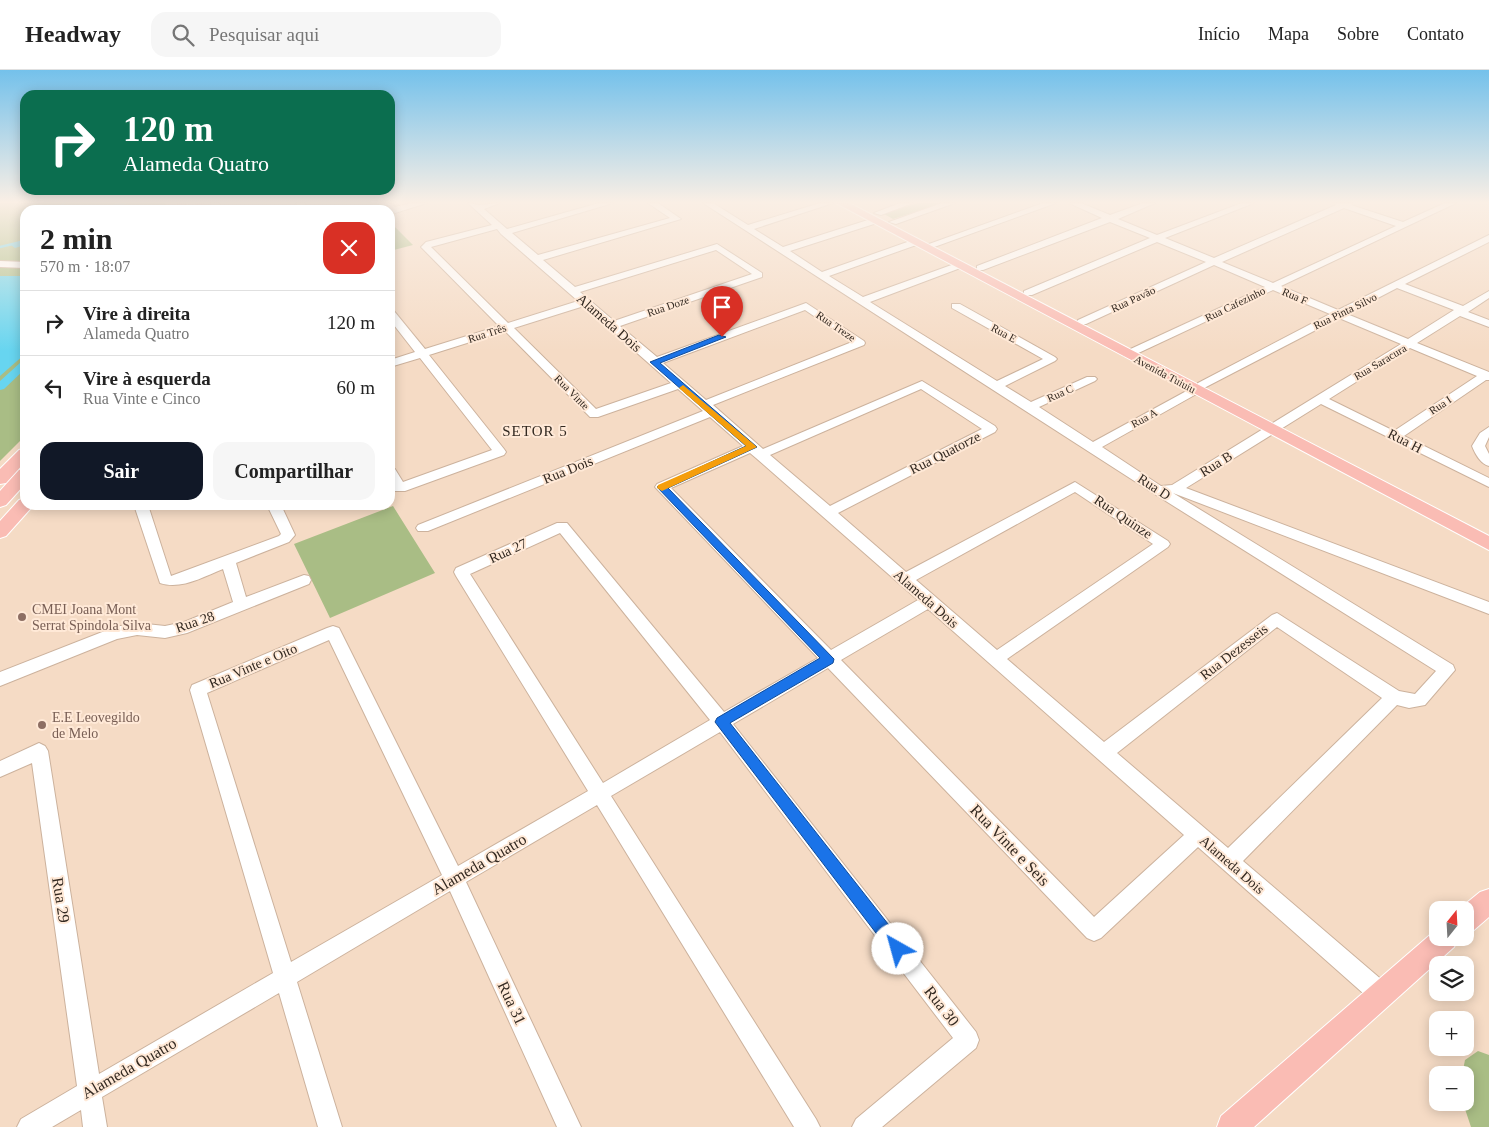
<!DOCTYPE html>
<html lang="pt">
<head>
<meta charset="utf-8">
<style>
  :root { --surface:#fff; --page:#f6f6f6; --text:#222; --muted:#767676; --line:#e0e0e0; --accent:#111827 }
  body { margin:0; font-family:"Times New Roman",serif; background:var(--page); color:var(--text); height:100vh; display:flex; flex-direction:column; font-size:19px; white-space:nowrap }
  * { box-sizing:border-box; margin:0 }
  p { font-size:16px; color:var(--muted) }
  .icon { flex:none; width:28px; height:28px; fill:none; stroke:currentColor; stroke-width:2; stroke-linecap:round; stroke-linejoin:round }
  .map { position:relative; flex:1; overflow:hidden }
  .side { position:absolute; left:20px; top:135px; width:375px; height:305px; display:flex; flex-direction:column; background:var(--surface); border-radius:15px; box-shadow:0 2px 12px #0003 }
  .side>* { flex:none }
  .guide { position:absolute; left:20px; top:20px; width:375px; height:105px; border-radius:15px; box-shadow:0 2px 12px #0003; background:#0b6e4f; color:#fff; overflow:hidden }
  .needle { width:32px; rotate:18deg }
  .buttons { position:absolute; left:1429px; top:831px; display:grid; gap:10px }
  .buttons a { display:grid; place-items:center; width:45px; height:45px; border-radius:10px; background:var(--surface); box-shadow:0 2px 12px #0003; font-size:25px }
  .pin { position:absolute; display:grid; place-items:center; width:42px; height:42px; color:#fff; margin:-51px -21px; border-radius:50% 50% 50% 0; rotate:-45deg; box-shadow:0 0 5px #0007 }
  .pin .icon { rotate:45deg }
  .me { position:absolute; width:55px; margin:-28px; rotate:322deg; stroke-linejoin:round; filter:drop-shadow(0 0 4px #0008) }
  .turn { display:flex; align-items:center; gap:18px; height:105px; padding:0 20px; font-size:22px }
  .turn .icon { width:65px; height:65px; stroke-width:2.5 }
  .turn b { display:block; font-size:35px; line-height:42px }
  .round { display:grid; place-items:center; flex:none; width:52px; height:52px; border-radius:15px; background:var(--page) }
  .headline { display:flex; align-items:center; justify-content:space-between; height:85px; padding:0 20px }
  h1 { font-size:30px; font-weight:700; line-height:38px }
  .primary-button { display:flex; gap:10px; margin-top:auto; padding:10px 20px }
  .primary-button a { flex:1; height:58px; border-radius:15px; background:var(--accent); color:#fff; font-size:20px; font-weight:700; line-height:58px; text-align:center }
  .primary-button a+a { background:var(--page); color:var(--text) }
  ul { padding:0; list-style:none }
  li { display:flex; align-items:center; gap:15px; height:65px; padding:0 20px; border-top:1px solid var(--line) }
  li div { flex:1 }
  li b { display:block; font-size:19px }
  li em { font-style:normal }
  header { display:flex; align-items:center; gap:30px; box-sizing:border-box; height:70px; padding:0 25px; background:var(--surface); border-bottom:1px solid var(--line) }
  header strong { font-size:24px }
  nav { display:flex; gap:28px; margin-inline-start:auto; font-size:18px }
  .search { width:350px; height:45px; background:var(--page); display:flex; align-items:center; gap:12px; box-sizing:border-box; padding:0 18px; border-radius:15px; color:var(--muted); font-size:19px }
  .map>svg:first-child { display:block }
  .green { fill:#a9bd85 }
  .water { fill:#67d5f0 }
  .lines { fill:none; stroke-linecap:round; stroke-linejoin:round }
  .stream { stroke:#67d5f0; stroke-width:2.5 }
  .canal { fill:#67d5f0; fill-rule:evenodd }
  .minor-casing { stroke:#ccb29d; stroke-width:2 }
  .major-casing { stroke:#fff; stroke-width:2 }
  .minor { fill:#fff; fill-rule:evenodd }
  .major { fill:#fabcb4; fill-rule:evenodd }
  .route { fill:#1a73e8; stroke:#114b97 }
  .slow { fill:#f59e0b }
  .education-dot { fill:#8d6e63; stroke:#ffe9d7; stroke-width:2 }
  .labels { text-anchor:middle; dominant-baseline:central; stroke-width:4; stroke-linejoin:round; paint-order:stroke }
  .far-street-label { font-size:11px; fill:#332921; stroke:#ffe9d7 }
  .street-label { font-size:14px; fill:#332921; stroke:#ffe9d7 }
  .education-label { font-size:14px; fill:#785e54; stroke:#ffe9d7; text-anchor:start }
  .neighbourhood-label { font-size:15px; letter-spacing:1px; fill:#332921; stroke:#ffe9d7 }
  .near-street-label { font-size:16px; fill:#332921; stroke:#ffe9d7 }
</style>
</head>
<body>
<header>
<strong>Headway</strong>
<div class="search"><svg class="icon" aria-label="search" viewBox="0 0 24 24"><circle cx="10" cy="10" r="6"/><path d="M15 15l6 6"/></svg>Pesquisar aqui</div>
<nav><a>Início</a><a>Mapa</a><a>Sobre</a><a>Contato</a></nav>
</header>
<div class="map">
<svg width="1489" height="1057" viewBox="0 0 1489 1057">
  <rect width="100%" height="100%" fill="#f5dbc5"/>
  <path class="green" d="M0,133h165l3,7h-143v226l-25,25z
    M918,133h25l-50,16 -9,-5z
    M390,152l23,23 -23,6z
    M393,436l42,67 -105,45 -36,-74z
    M1478,981l11,4v72h-18l-8,-24 2,-1v-27h-3l3,-15z"/>
  <path class="water" d="M0,206h25v78l-25,22z"/>
  <g class="lines">
    <path class="stream" d="M58,140l6,-7
      M0,177l25,-6"/>
    <path class="canal" d="M116,133h11l-13,7h-11z
      M25,170v5l-10,3 -4,-3z
      M25,291v8l-21,20 -4,1v-9l21,-19z"/>
    <defs>
      <path id="minor" d="M211,133h8l4,7h-8z
        M296,133h8l4,7h-8z
        M381,133h9l5,4 17,-4h15l-32,10 -9,-3z
        M468,133l11,2 21,-2 -16,6 23,20 92,-26h14l-101,30 26,22 132,-37 -22,-15h10l23,16 -138,41 32,27 142,-43 45,29v4l-142,49 37,31 149,-54 58,38 1,2 -1,2 -151,60 50,44 159,-68 73,45 2,3 -2,3 -157,81 68,59 169,-90 93,59 2,3 -2,3 -161,112 97,83 168,-127 5,-2 122,78 16,3 21,-23 -283,-178 -450,-290h10l35,22 72,-22h13l-79,26 29,18 88,-28h6v4l-87,28 32,21 91,-32h6v4l-90,32 34,21 94,-34h6v4l-93,35 127,79 46,-22 -91,-51v-4h8l95,53 2,2 -2,2 -50,25 26,16 56,-25h8l2,2 -2,2 -56,26 54,35 99,-54 6,-1v-4l132,-69 -57,-24 -141,66h-8l-1,-2 1,-2 141,-65 -51,-22 -128,59h-8l-1,-2 1,-2 128,-58 -49,-20 -125,53h-8v-4l126,-53 -40,-16 -127,48h-6v-4l125,-48 -33,-15h12l29,12 33,-12h12l-37,16 39,16 85,-32h12l-89,35 49,20 122,-53 -3,-2h19l-1,2 52,17 42,-19h11l-175,83 57,24 151,-75v7l-84,42 58,22 26,-15v7l-21,14 21,8v7l-29,-11 -43,27 72,29v8h-3l-82,56 85,42v9l-168,-83 -135,84 303,114v12l-316,-121 280,172 2,5 -30,35 -16,3 -12,-3 -154,156 146,125 3,8 -3,8 -8,3 -8,-3 -175,-155 -97,91 -7,3 -7,-3 -259,-270 -95,56 243,308 3,8 -3,8 -94,79h-30l4,-8 97,-81 -233,-306 -109,64 205,323 4,8h-26l-197,-322 -131,77 115,245h-24l-107,-236 -153,91 45,145h-24l-39,-134 -177,104 5,30h-24l-2,-17 -29,17h-35l4,-8 56,-33 -45,-323 -32,14v-16l39,-18 6,3 3,5 51,323 174,-101 -83,-283 2,-5 135,-57 6,-2 6,2 119,238 130,-75 -132,-215 -2,-4 2,-4 101,-45h10l157,189 94,-54 -163,-171 2,-3 86,-38 -33,-29 -282,114h-10l-2,-3 2,-3 285,-114 -25,-22 -80,28h-8l-85,-86 -76,24 75,94 2,3 -2,3 -99,36h-10l-5,-9v-14l5,1 8,13 89,-32 -72,-92 -30,9v-7l25,-8 -25,-32v-10l4,1 31,38 74,-23 -78,-79 5,-5 66,-17zM1344,138l52,18 -123,57 -51,-21zM497,159l4,5 77,67 -70,22 -77,-76zM716,180l36,24 -138,47 -34,-29zM1397,218l57,22 -46,29 -61,-25zM584,236l87,77 -75,26 -82,-81zM805,240l47,32 -146,58 -43,-37zM1339,248l62,26 -229,141 -11,1 -59,-39 98,-55 2,-2 -2,-2 6,-1zM1410,278l67,28 -83,55 -65,-32zM921,319l61,40 -152,77 -60,-51zM750,383l6,5 162,142 -87,50 -160,-162zM1075,422l78,52 -156,106 -81,-70zM560,463l150,187 -107,63 -133,-209zM928,539l256,226 -90,82 -253,-257zM1277,557l105,71 -154,150 -111,-95zM329,570l113,235 -151,87 -84,-269z
        M900,133h13l-32,12 -7,-2z
        M942,133h13l-59,21 -7,-2z
        M1043,133h13l-119,43 -3,1 -5,-3z
        M0,191l25,1v6l-25,-1z
        M1489,357v10l-4,9 4,8v12c-8,-2 -14,-12 -17,-20l8,-13z
        M134,435h14l23,71 108,-40 2,-2 -14,-29h14l14,30 -6,7 -53,21 10,34 58,-22 5,1 2,4 -2,4 -122,49 -22,5 -28,-3 -20,4 -117,47v-14l115,-45 22,-4 28,3 19,-4 49,-20 -10,-33c-20,8 -42,21 -63,14z"/>
      <path id="major" d="M176,133h10l4,7h-10z
        M194,133h10l4,7h-10z
        M836,133h13l640,333v14z
        M25,378v14l-19,21 -6,1v-15l19,-19z
        M25,399v15l-19,21 -6,2v-16l19,-21z
        M25,428v7h8l-2,3 -25,28 -6,2v-17l19,-21z
        M1489,819v28l-15,13 -9,4v-24h-7l22,-18z
        M1438,858v10h20l-4,9 -200,180h-37l4,-11z"/>
    </defs>
    <use href="#minor" class="minor-casing"/>
    <use href="#major" class="major-casing"/>
    <use href="#minor" class="minor"/>
    <use href="#major" class="major"/>
  </g>
  <linearGradient id="sky" x2="0" y2="1"><stop stop-color="#74c1eb"/><stop offset="0.47" stop-color="#faefe5"/><stop offset="1" stop-color="#faefe5" stop-opacity="0"/></linearGradient>
  <rect width="1489" height="281" fill="url(#sky)"/>
  <path class="route" d="M719,265l7,2 -66,26 97,84 -89,41 166,171 -1,4 -103,60 173,220 3,6 -3,5 -5,3 -6,-3 -177,-232 2,-4 103,-60 -163,-171 89,-41 -96,-84z"/>
  <path class="slow" d="M683,315l74,62 -95,44 -5,-3 1,-3 88,-39 -66,-57 -1,-1z"/>
  <g class="education-dot">
    <circle cx="22" cy="547" r="5"/>
    <circle cx="42" cy="655" r="5"/>
  </g>
  <g class="labels">
    <g class="far-street-label">
      <text transform="translate(1295 226) rotate(23)">Rua F</text>
      <text transform="translate(1133 229) rotate(-25)">Rua Pavão</text>
      <text transform="translate(1235 234) rotate(-26)">Rua Cafezinho</text>
      <text transform="translate(668 236) rotate(-19)">Rua Doze</text>
      <text transform="translate(1345 241) rotate(-26)">Rua Pinta Silvo</text>
      <text transform="translate(836 256) rotate(34)">Rua Treze</text>
      <text transform="translate(487 263) rotate(-18)">Rua Três</text>
      <text transform="translate(1004 263) rotate(29)">Rua E</text>
      <text transform="translate(1380 292) rotate(-31)">Rua Saracura</text>
      <text transform="translate(1165 304) rotate(28)">Avenida Tuiuiu</text>
      <text transform="translate(572 322) rotate(45)">Rua Vinte</text>
      <text transform="translate(1060 323) rotate(-24)">Rua C</text>
      <text transform="translate(1440 335) rotate(-34)">Rua I</text>
      <text transform="translate(1144 348) rotate(-29)">Rua A</text>
    </g>
    <g class="street-label">
      <text transform="translate(609 253) rotate(41)">Alameda Dois</text>
      <text transform="translate(1405 371) rotate(27)">Rua H</text>
      <text transform="translate(945 383) rotate(-27)">Rua Quatorze</text>
      <text transform="translate(1216 394) rotate(-32)">Rua B</text>
      <text transform="translate(568 400) rotate(-22)">Rua Dois</text>
      <text transform="translate(1154 417) rotate(33)">Rua D</text>
      <text transform="translate(1123 447) rotate(34)">Rua Quinze</text>
      <text transform="translate(508 481) rotate(-25)">Rua 27</text>
      <text transform="translate(926 529) rotate(41)">Alameda Dois</text>
      <text transform="translate(195 552) rotate(-19)">Rua 28</text>
      <text transform="translate(1234 582) rotate(-38)">Rua Dezesseis</text>
      <text transform="translate(253 596) rotate(-23)">Rua Vinte e Oito</text>
      <text transform="translate(1232 795) rotate(41)">Alameda Dois</text>
    </g>
    <g class="education-label">
      <text x="32" y="539">CMEI Joana Mont<tspan x="32" dy="16">Serrat Spindola Silva</tspan></text>
      <text x="52" y="647">E.E Leovegildo<tspan x="52" dy="16">de Melo</tspan></text>
    </g>
    <g class="neighbourhood-label">
      <text x="535" y="361">SETOR 5</text>
    </g>
    <g class="near-street-label">
      <text transform="translate(1010 775) rotate(46)">Rua Vinte e Seis</text>
      <text transform="translate(479 794) rotate(-30)">Alameda Quatro</text>
      <text transform="translate(61 830) rotate(81)">Rua 29</text>
      <text transform="translate(512 933) rotate(65)">Rua 31</text>
      <text transform="translate(942 936) rotate(52)">Rua 30</text>
      <text transform="translate(129 998) rotate(-30)">Alameda Quatro</text>
    </g>
  </g>
</svg>
<div class="buttons">
<a><svg class="needle" viewBox="-14 -14 28 28"><path d="M0-13l5 13h-10z" fill="#e53935"/><path d="M0 13l5-13h-10z" fill="#767676"/></svg></a>
<a><svg class="icon" aria-label="layers" viewBox="0 0 24 24"><path d="M12 4l9 5-9 5-9-5zM3 14l9 5 9-5"/></svg></a>
<a>+</a>
<a>−</a>
</div>
<div class="pin" style="left:722px;top:267px;background:#d93025"><svg class="icon" aria-label="arrive" viewBox="0 0 24 24"><path d="M6 21V4h12l-3 4 3 4H6"/></svg></div>
<svg class="me" style="left:898px;top:879px" viewBox="-20 -20 40 40"><circle r="19" fill="#fff"/><path d="M0-13L10 11 0 6-10 11z" fill="#1a73e8"/></svg>
<div class="guide">
<div class="turn"><svg class="icon" aria-label="right" viewBox="0 0 24 24"><path d="M7 20v-9h11M14 6l5 5-5 5"/></svg><div><b>120 m</b>Alameda Quatro</div></div>
</div>
<section class="side">
<div class="headline"><div><h1>2 min</h1><p>570 m · 18:07</p></div><a class="round" style="background:#d93025;color:#fff"><svg class="icon" aria-label="close" viewBox="0 0 24 24"><path d="M6 6l12 12M18 6L6 18"/></svg></a></div>
<ul>
<li><svg class="icon" aria-label="right" viewBox="0 0 24 24"><path d="M7 20v-9h11M14 6l5 5-5 5"/></svg><div><b>Vire à direita</b><p>Alameda Quatro</p></div><em>120 m</em></li>
<li><svg class="icon" aria-label="left" viewBox="0 0 24 24"><path d="M17 20v-9H6M10 6l-5 5 5 5"/></svg><div><b>Vire à esquerda</b><p>Rua Vinte e Cinco</p></div><em>60 m</em></li>
</ul>
<div class="primary-button"><a>Sair</a><a>Compartilhar</a></div>
</section>
</div>
</body>
</html>
